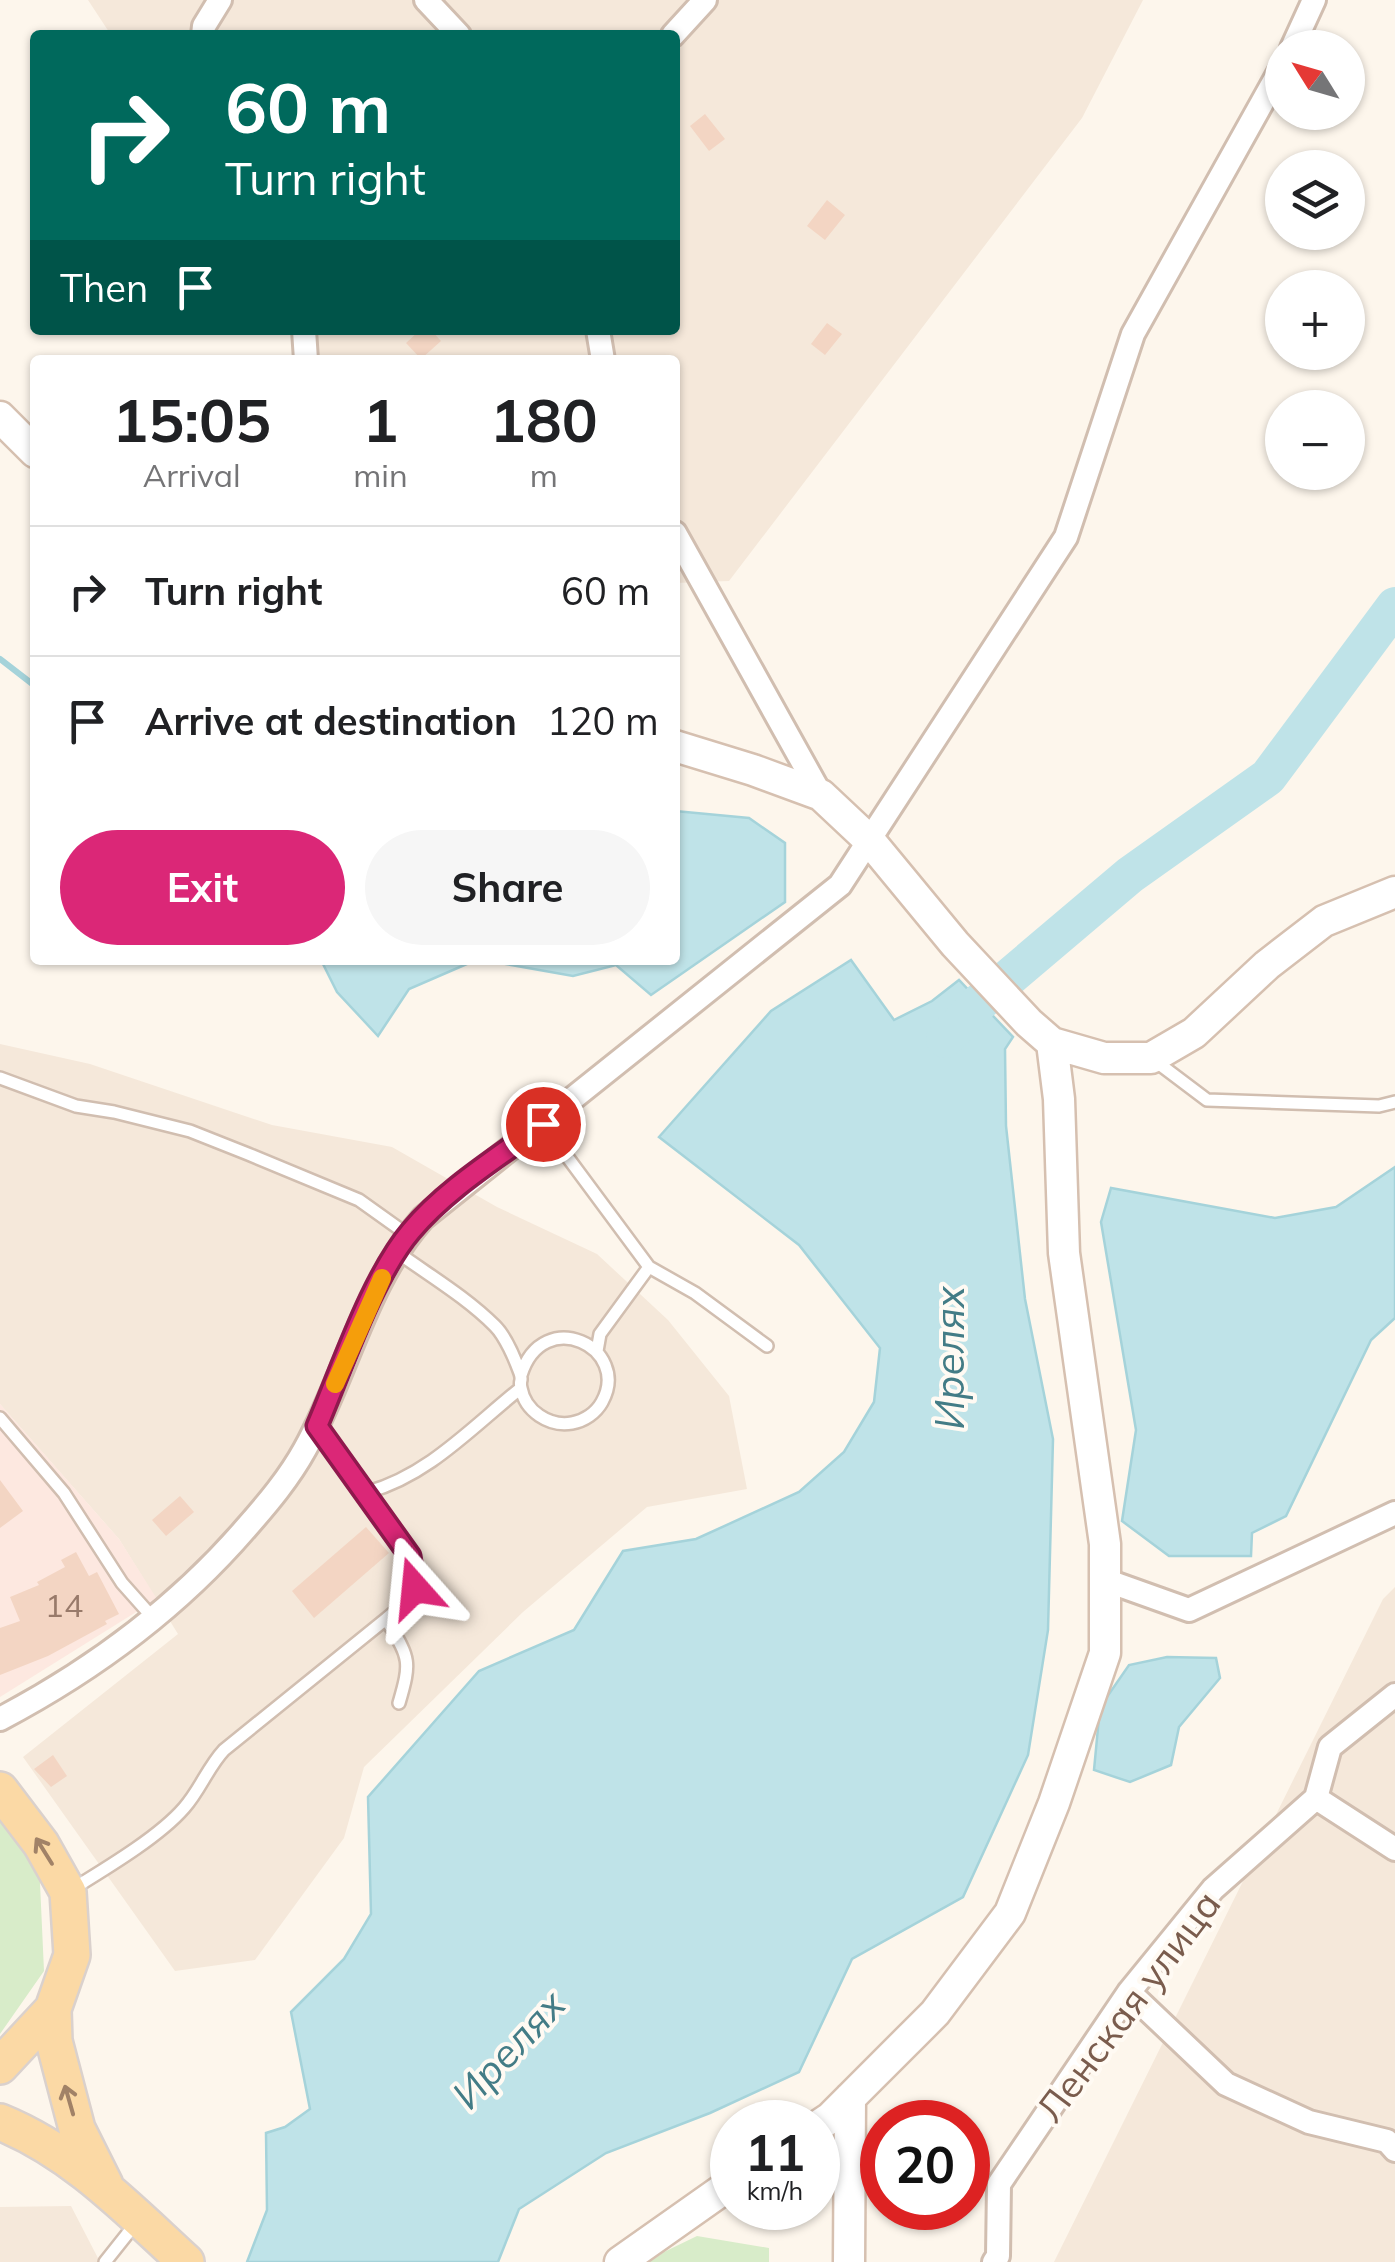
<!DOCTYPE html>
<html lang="en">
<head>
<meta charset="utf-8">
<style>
  :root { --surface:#fff; --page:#f6f6f6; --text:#202124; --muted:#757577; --line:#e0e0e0; --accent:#db2777 }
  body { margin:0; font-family:Mulish,sans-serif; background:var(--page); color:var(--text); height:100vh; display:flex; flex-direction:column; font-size:38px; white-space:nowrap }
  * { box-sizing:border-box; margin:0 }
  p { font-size:32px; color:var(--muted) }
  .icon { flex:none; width:55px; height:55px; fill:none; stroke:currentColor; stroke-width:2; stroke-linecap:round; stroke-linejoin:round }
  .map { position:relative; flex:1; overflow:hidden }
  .drawer { position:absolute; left:30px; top:355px; width:650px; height:610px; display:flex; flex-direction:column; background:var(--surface); border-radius:10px; box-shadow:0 2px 8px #0004 }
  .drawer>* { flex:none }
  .hud { position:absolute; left:30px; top:30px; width:650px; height:305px; border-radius:10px; box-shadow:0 2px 8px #0004; background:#00695c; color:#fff; overflow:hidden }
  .needle { width:65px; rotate:307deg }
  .buttons { position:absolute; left:1265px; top:30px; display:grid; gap:20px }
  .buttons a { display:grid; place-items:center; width:100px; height:100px; border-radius:50%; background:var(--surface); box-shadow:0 2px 8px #0004; font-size:50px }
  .speed { position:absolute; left:710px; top:2100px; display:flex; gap:20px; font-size:50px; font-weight:700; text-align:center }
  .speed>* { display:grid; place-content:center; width:130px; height:130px; border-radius:50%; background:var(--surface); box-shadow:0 2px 8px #0004; line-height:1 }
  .speed small { font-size:25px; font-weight:400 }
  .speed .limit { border:15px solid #d22; background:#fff; color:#111 }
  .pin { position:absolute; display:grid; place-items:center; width:85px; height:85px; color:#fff; margin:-42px; border:5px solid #fff; border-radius:50%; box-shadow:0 2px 10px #0007 }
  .me { position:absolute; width:110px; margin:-55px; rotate:342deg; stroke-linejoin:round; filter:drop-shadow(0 0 8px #0008) }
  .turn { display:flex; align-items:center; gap:35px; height:210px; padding:0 30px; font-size:45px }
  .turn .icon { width:130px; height:130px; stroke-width:2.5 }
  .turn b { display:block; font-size:70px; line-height:85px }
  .then { display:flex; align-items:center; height:95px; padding:0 30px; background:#0003; gap:20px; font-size:38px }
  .eta { display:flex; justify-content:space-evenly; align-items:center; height:170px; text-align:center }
  .eta b { font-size:60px; font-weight:700; line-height:70px }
  .cta { display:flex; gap:20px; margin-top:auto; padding:20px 30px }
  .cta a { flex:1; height:115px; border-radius:60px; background:var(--accent); color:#fff; font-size:40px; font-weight:700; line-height:115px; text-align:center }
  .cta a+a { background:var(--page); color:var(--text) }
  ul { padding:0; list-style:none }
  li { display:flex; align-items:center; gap:30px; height:130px; padding:0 30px; border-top:2px solid var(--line) }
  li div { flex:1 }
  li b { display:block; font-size:38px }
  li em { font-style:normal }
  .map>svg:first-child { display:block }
  .residential { fill:#f5e8da }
  .commercial { fill:#fde8e0 }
  .green { fill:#d8ecc9 }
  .water { fill:#bfe3e8; stroke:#a5d3da; stroke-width:2.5 }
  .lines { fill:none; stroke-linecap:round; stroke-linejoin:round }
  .stream { stroke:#a5d3da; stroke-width:6 }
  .river { stroke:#bfe3e8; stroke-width:38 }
  .building { fill:#f3d5c3 }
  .lane-casing { stroke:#d1beb0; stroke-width:16 }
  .street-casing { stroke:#d1beb0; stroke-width:28 }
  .secondary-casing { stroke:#d6c0b0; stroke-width:35 }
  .primary-casing { stroke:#dad1cd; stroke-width:40 }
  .lane { stroke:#fff; stroke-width:11 }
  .street { stroke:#fff; stroke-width:22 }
  .secondary { stroke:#fff; stroke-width:30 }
  .primary { stroke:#fbd9a5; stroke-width:35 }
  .oneway { stroke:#a18267 }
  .route-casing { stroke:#8e194d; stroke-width:25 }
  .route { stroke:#db2777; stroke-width:18 }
  .slow { stroke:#f59e0b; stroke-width:18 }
  .labels { text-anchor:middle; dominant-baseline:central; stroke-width:8; stroke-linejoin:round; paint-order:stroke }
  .number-label { font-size:32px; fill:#987a6a }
  .street-label { font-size:38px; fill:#7a5c4d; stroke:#fffaf3 }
  .water-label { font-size:40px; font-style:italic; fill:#437c86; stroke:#fffaf3 }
</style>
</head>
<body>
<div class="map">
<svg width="1395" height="2262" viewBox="0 0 1395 2262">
  <rect width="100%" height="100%" fill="#fdf6ec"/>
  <path class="residential" d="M88,0h1055l-61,118 -353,463 -54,2v-223h-353l-19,-30h372v-295h-564z
    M0,1044l90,20 182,61 120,22 105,60 100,47 71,66 61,76 18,93 -100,18 -124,105 -159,155 -20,71 -89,122 -80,11 -152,-214 155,-123 -59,-95 -119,-135z
    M1395,1587v675h-341l329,-663z
    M71,2206l29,56h-100v-55z"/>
  <path class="commercial" d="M0,1404l119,135 38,60 -157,98z"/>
  <path class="green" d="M0,1809l39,52 5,110 -44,63z
    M697,2236l72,12v14h-119l14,-10z"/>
  <path class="water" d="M675,811l74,7 36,25v59l-134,93 -35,-30 -43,11 -90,-16h192z
    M321,960h155l-67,29 -31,47 -41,-44z
    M851,960l43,60 38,-19 27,-21 54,57 -8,12 1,77 19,173 28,140 -5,191 -20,125 -65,142 -111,62 -53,113 -89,41 -104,40 -87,56 -21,53h-251l20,-52 -1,-77 19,-6 25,-18 -19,-97 53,-53 27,-45 -3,-117 111,-126 95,-41 49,-79 73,-12 103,-47 45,-40 30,-50 6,-54 -81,-103 -140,-108 112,-126z
    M1395,1167v151l-24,22 -85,176 -34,17 -1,23h-82l-47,-35 14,-91 -35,-208 10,-34 164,30 61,-11z
    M1167,1657l49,1 4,20 -41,49 -8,38 -41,17 -36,-12 6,-63 29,-42z"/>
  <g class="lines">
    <path class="stream" d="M0,659l35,27"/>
    <path class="river" d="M945,1039l35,-37 150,-127 138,-98 127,-171"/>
  </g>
  <path class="building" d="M705,114l20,25 -16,12 -19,-25z
    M827,200l18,15 -20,25 -18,-14z
    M827,323l15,11 -17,21 -14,-11z
    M420,330h11l10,11 -20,18 -15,-16z
    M0,1480l23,31 -23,17z
    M180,1496l14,16 -28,24 -14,-16z
    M366,1527l23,26 -75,65 -22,-27z
    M76,1552l13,24 8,-4 22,42 -14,7 2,3 -59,32 -48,19v-47l20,-7 -10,-24 29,-12 -2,-3 28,-15 -4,-7z
    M53,1755l14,21 -16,11 -17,-18z"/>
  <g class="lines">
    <defs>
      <path id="lane" d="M1154,1060l53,40 172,6 16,-4
        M0,1078l76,28 38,6 76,19 58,23 111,46 49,35
        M543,1124l106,143 -49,67 -3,17
        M397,1252c33,24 69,45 98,74 10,10 20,33 25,47 3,9 -1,6 1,15 4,23 28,39 51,35 12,-2 24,-10 30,-21 30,-54 -59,-98 -81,-27
        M649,1267l46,26 72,53
        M0,1418l64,75 58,90 32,36
        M368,1492c61,-17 104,-65 153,-104
        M386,1619c23,39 26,40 13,84
        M71,1890c34,-21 88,-53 113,-82 16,-18 24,-41 40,-58l162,-131 20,-17 9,-14 -5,-32 -93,-130
        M105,2262l31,-39"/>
      <path id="street" d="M426,0l33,35
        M203,35l1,-9 16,-26
        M673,35l32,-35
        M1292,48l22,-48
        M304,330l2,30
        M598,330l5,30
        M675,533l146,262
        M1105,1580l84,30 206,-97
        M0,1719c93,-49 177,-111 246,-191 22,-25 43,-50 59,-79 42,-75 60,-166 118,-231l417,-333 226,-348 67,-203 149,-267
        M1316,1798l79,51
        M1129,1992l97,92 83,38 78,19 8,9
        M994,2262l4,-6 1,-72 130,-192 84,-103 103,-91 14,-51 65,-52"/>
      <path id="secondary" d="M0,417l35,35
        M675,746l78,24 68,25 49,46 85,103 74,79 23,20 52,15h47l43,-25 73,-68 57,-44 71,-29
        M818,2126l12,-8 105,-105 75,-100 44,-110 51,-150v-109l-41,-291 -5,-154 -7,-56
        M620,2262l112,-79
        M849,2262l1,-164"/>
      <path id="primary" d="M0,1790l41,54 27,48 4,63 -19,54 1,32 23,88 28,56
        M0,2066l53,-57
        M0,2122c74,30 128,87 186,140"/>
    </defs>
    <use href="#lane" class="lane-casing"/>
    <use href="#street" class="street-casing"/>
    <use href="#secondary" class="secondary-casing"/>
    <use href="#primary" class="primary-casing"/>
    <use href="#lane" class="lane"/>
    <use href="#street" class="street"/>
    <use href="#secondary" class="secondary"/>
    <use href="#primary" class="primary"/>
  </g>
  <defs><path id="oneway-shaft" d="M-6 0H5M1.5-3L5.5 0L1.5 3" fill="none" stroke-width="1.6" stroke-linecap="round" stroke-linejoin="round" transform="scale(2.5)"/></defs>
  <g class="oneway">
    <use href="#oneway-shaft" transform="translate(44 1851) rotate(-122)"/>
    <use href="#oneway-shaft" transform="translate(69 2100) rotate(-106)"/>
  </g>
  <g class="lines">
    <defs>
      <path id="route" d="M415,1588l-5,-32 -93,-130c25,-58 55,-149 94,-195 36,-43 88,-74 132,-107"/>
    </defs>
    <use href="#route" class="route-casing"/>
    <use href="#route" class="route"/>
    <path class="slow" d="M335,1384l47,-106"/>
  </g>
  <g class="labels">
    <g class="number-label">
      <text x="64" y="1605">14</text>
    </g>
    <g class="street-label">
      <text transform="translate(1128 2006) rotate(-53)">Ленская улица</text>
    </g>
    <g class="water-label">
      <text transform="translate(949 1358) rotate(-90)">Ирелях</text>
      <text transform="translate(508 2049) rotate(-47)">Ирелях</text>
    </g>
  </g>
</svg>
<div class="buttons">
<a><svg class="needle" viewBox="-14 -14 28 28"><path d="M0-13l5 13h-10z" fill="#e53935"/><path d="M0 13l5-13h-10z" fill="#757577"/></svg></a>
<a><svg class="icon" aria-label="layers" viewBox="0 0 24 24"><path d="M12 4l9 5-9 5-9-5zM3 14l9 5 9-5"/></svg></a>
<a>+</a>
<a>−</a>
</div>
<div class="speed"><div>11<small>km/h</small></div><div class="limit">20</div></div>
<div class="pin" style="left:543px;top:1124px;background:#d93025"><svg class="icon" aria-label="arrive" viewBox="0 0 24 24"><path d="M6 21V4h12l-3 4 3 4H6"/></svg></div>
<svg class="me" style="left:415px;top:1588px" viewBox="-20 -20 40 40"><path d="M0-17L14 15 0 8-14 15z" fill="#db2777" stroke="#fff" stroke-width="4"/></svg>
<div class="hud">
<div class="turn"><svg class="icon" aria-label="right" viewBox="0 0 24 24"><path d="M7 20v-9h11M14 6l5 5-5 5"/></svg><div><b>60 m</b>Turn right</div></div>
<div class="then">Then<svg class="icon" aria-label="arrive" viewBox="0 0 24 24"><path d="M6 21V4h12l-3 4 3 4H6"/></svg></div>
</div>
<section class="drawer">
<div class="eta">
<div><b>15:05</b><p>Arrival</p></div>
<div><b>1</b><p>min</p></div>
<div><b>180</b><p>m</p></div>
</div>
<ul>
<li><svg class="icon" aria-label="right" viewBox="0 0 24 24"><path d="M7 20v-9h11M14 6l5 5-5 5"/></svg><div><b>Turn right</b></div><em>60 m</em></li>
<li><svg class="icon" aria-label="arrive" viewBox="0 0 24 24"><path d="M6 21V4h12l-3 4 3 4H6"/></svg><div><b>Arrive at destination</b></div><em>120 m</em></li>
</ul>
<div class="cta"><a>Exit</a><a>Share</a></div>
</section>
</div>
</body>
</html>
